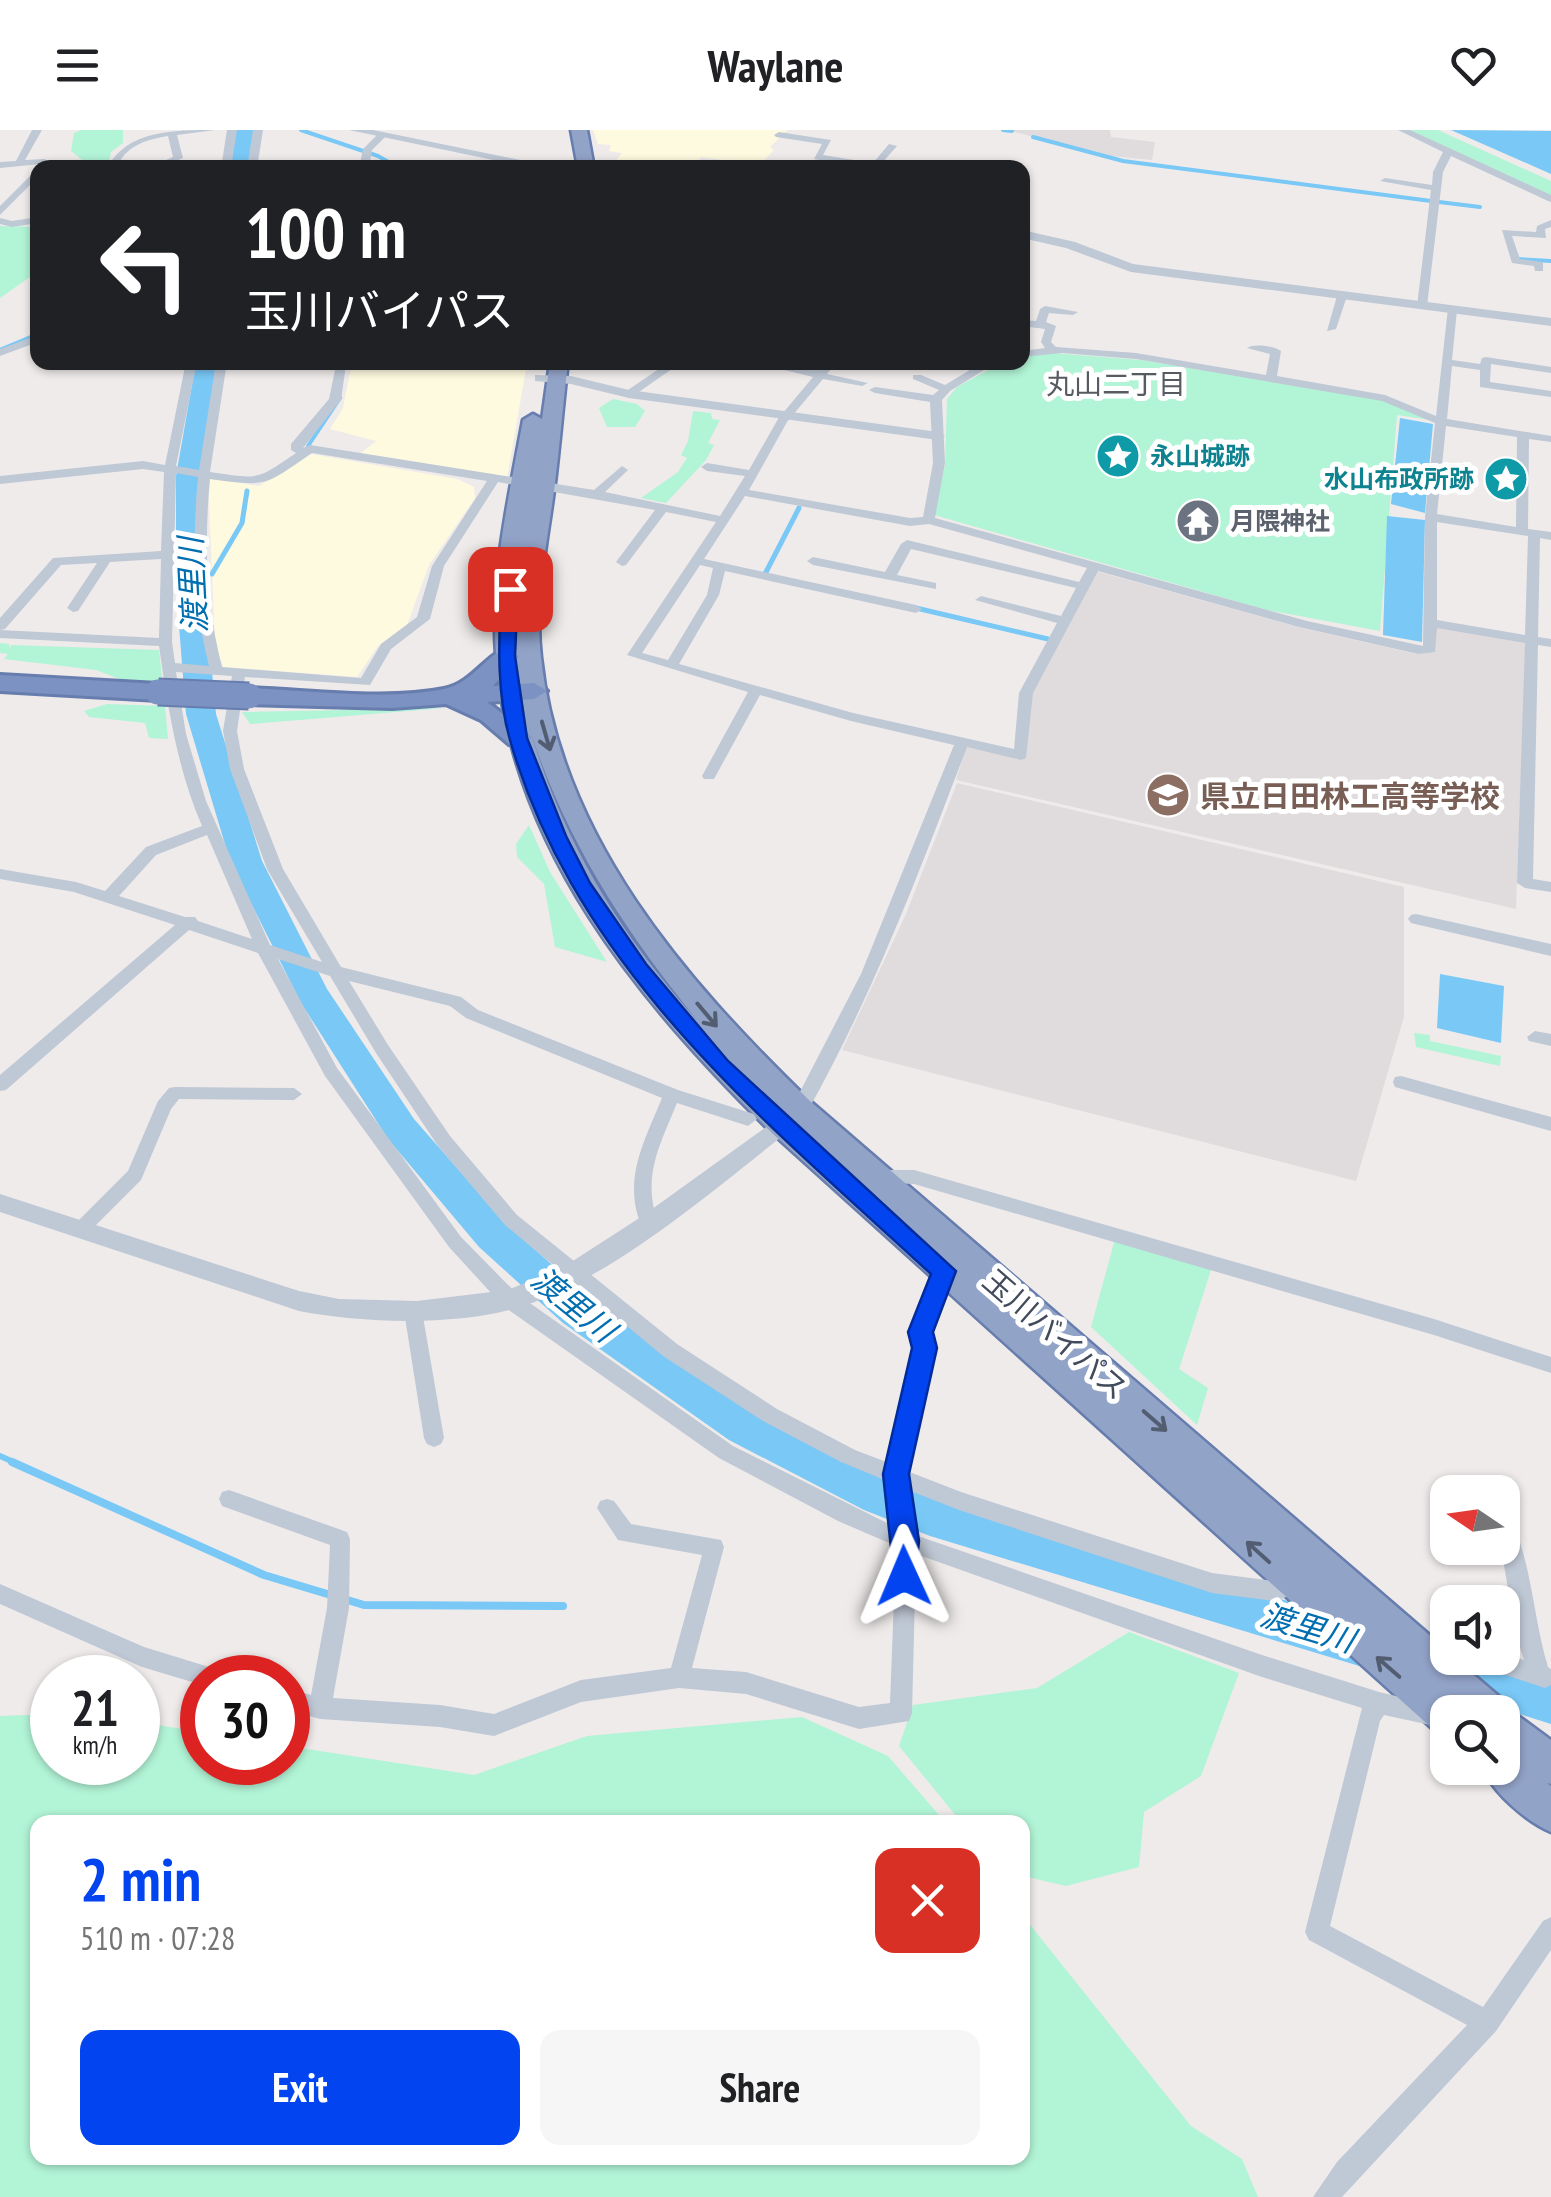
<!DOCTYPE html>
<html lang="en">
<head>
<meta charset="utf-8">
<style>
  :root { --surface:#fff; --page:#f6f6f6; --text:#202124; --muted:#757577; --accent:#0344f1 }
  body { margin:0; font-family:"PT Sans Narrow","Noto Sans JP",sans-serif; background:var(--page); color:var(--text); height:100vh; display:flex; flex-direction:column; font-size:38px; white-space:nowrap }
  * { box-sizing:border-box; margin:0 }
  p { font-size:32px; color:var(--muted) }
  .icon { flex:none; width:55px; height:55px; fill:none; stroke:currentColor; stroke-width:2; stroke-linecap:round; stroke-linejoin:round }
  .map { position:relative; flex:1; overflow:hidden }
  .drawer { position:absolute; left:30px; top:1685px; width:1000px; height:350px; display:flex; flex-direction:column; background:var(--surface); border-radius:20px; box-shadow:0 2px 8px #0004 }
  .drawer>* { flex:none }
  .guide { position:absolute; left:30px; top:30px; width:1000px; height:210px; border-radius:20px; box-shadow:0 2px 8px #0004; background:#202124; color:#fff; overflow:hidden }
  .needle { width:65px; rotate:283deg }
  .tools { position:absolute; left:1430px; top:1345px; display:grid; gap:20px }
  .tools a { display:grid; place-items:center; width:90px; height:90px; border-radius:20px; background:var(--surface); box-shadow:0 2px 8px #0004; font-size:50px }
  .speed { position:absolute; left:30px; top:1525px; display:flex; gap:20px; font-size:50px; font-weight:700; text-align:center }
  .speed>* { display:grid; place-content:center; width:130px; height:130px; border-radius:50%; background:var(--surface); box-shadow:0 2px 8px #0004; line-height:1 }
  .speed small { font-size:25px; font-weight:400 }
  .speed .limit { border:15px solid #d22; background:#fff; color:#111 }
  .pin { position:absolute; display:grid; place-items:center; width:85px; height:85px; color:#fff; margin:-42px; border-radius:20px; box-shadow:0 5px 15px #0006 }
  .me { position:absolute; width:110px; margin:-55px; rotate:359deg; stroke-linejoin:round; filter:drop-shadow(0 0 8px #0008) }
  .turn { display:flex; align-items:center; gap:35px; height:210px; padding:0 50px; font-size:45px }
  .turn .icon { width:130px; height:130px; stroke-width:2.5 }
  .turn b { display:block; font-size:70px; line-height:85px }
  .round { display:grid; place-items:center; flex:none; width:105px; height:105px; border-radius:20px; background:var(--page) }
  .summary { display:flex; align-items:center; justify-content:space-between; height:170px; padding:0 50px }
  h1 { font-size:60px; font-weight:700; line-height:75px; color:var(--accent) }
  .action { display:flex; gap:20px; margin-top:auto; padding:20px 50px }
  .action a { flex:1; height:115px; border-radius:20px; background:var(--accent); color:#fff; font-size:40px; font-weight:700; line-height:115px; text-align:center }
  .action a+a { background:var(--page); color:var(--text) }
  header { display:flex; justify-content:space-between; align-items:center; height:130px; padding:0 50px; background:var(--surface); font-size:45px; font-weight:700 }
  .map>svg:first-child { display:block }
  .commercial { fill:#fefae0 }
  .education { fill:#e0dcdd }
  .green { fill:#b2f4d6 }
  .water { fill:#79c8f6 }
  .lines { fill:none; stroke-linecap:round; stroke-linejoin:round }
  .stream-far3 { stroke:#79c8f6; stroke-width:4 }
  .stream-far2 { stroke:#79c8f6; stroke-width:5 }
  .stream-far1 { stroke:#79c8f6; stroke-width:6 }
  .stream { stroke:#79c8f6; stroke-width:8 }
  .river { fill:#79c8f6; fill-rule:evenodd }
  .trunk-casing { stroke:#677dad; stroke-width:5 }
  .motorway-casing { stroke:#677dad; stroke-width:6 }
  .minor { fill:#bfc8d5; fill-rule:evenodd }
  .tertiary { fill:#bfc8d5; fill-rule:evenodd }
  .trunk { fill:#92a3c8; fill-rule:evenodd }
  .motorway { fill:#7c92c2; fill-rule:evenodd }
  .motorway-bridge-casing { stroke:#677dad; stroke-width:29; stroke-linecap:butt }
  .motorway-bridge { stroke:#7c92c2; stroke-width:25 }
  .oneway { stroke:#525d71 }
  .route { fill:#0344f1; stroke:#022c9d; stroke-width:2.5 }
  .labels { text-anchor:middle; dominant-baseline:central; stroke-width:10; stroke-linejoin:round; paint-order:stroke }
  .far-culture-label { font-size:25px; font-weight:bold; fill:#0d838f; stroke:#fff; text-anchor:start }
  .far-worship-label { font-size:25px; font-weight:bold; fill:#5b616d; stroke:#fff; text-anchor:start }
  .far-neighbourhood-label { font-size:28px; fill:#575a61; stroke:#fff }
  .education-label { font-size:30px; font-weight:bold; fill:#785e54; stroke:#fff; text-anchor:start }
  .street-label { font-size:30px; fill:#424b5b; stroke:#fff }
  .water-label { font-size:32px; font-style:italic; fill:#006eb0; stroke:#fff }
</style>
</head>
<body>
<header><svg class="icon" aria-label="menu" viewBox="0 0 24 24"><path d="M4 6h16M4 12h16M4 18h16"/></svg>Waylane<svg class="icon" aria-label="heart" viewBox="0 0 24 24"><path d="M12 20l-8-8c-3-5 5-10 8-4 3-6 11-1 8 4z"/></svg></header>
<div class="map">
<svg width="1551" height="2067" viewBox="0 0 1551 2067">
  <rect width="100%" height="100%" fill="#efebeb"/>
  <path class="commercial" d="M593,0h194l-17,17 4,3 -14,15 -59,-8 -9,11 -82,-1 12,-14 -13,-2 2,-6 -13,-1z
    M352,233h175l-20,115 -147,-24 16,-13 -46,-12 13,-21z
    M311,324l146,25 17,8 1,11 -46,67 -22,60 -29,21 -21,31 -134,-10 -8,-25 -7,-164 51,8z"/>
  <path class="education" d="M1007,0h103l1,7 44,5 -3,18 -42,-4z
    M1096,441l206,57 114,26 19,-3 -2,-25 93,15 -10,268 -560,-129 10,-33 59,11 5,-64z
    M957,653l447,104v130l-48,164 -514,-131 64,-136z"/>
  <path class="green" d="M81,0h42v13l-12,9 -3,15h-26l4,-4 -15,-12 3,-18z
    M1410,0h28l113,51v16z
    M0,96l38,1 -1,45 -37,26z
    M1052,223l89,7 243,40 46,20 -33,-5 -17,216 -113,-21 -333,-95 11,-50 2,-66 10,-12 42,-23 23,-2 1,-5z
    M613,269l24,5 8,7 -10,16h-28l-8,-19z
    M693,281l18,2 1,6 8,1 -12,23 6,2 -8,15 -40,43 -25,-5 37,-26 9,-14 -6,-3 7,-14z
    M0,513l9,1 1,5 1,-4 148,5 4,36 -28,-1 -39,-15 -92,-11 4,-5 -8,-1z
    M107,574l58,2 3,33 -19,-1 -4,-15 -56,-6 -5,-6z
    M445,578l-195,16 -8,-12z
    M529,695l21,47 57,90 -52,-15 -11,-63 -27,-27 -1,-13z
    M1414,903l16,2v6l71,15 -1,10 -84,-19z
    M1115,1109l97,28 -33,102 29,19 -11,37 -106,-98z
    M1129,1502l110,41 -38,103 -57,36 -5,55 -73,19 -43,-10 -1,-54h-61l-62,-76 14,-41 124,-17z
    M52,1584v48h86v-40l64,10v30h86v-16l186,29 113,-39 215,-19 86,39 57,66h-907v336h984l1,-242 168,210 51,33 16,38h-1258v-481z"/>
  <path class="water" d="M1451,0l100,1v43z
    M1400,288l33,6 -8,89 -34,-9z
    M1387,386l38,4 -3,122 -39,-7z
    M1440,844l64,12 -3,57 -64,-15z
    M1491,1547l60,16v29l-12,-4z"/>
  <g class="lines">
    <path class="stream-far3" d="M301,0l77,26 21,12
      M1003,0l9,1
      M1033,7l90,24 308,40
      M1439,72l41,5
      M1516,129l35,2
      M0,220l38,-16
      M308,316l32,-48"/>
    <path class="stream-far2" d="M212,444l30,-51 5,-32
      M765,444l34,-66
      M916,478l132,31"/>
    <path class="stream-far1" d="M0,1326l18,8"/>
    <path class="stream" d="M12,1332l252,113 100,30 199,1"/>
    <path class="river" d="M236,0h20l-6,38h-20z
      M196,232h24l-18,114 2,112 12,126 46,147 65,128 87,130 93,106 84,74 168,115 135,68 37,14 445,131 16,6 7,16 -7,16 -16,6 -446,-135 -66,-26 -135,-70 -166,-117 -84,-76 -91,-108 -87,-136 -71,-142 -44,-147 -10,-126v-112z
      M1434,1513l14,4v11h34l69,20v46l-133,-42 -7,-16 7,-16z"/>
    <defs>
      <path id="trunk" d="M571,0h16l7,38h-16z
        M550,232h18c-5,41 -8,81 -13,121 -7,57 -21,116 -14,174 19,180 144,323 269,444l638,550v7h6l48,41 4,8 45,33v44l-4,-1 4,3v46c-25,-11 -58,-39 -68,-64h19v-56h-54v25l-13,-6 -663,-598c-134,-133 -261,-283 -276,-478 -6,-78 13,-159 27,-235l10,-6 9,5zM529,597c35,111 95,203 168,293 -80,-90 -133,-177 -168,-293z"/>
      <path id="motorway" d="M507,519l12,7 -26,30 41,-3 13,8 -13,8 -47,3 40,30 4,6 -13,8 -9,-2 -28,-24 -35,-16 -54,4 -143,-4 -13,-8 13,-8c60,2 137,13 195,1 29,-6 42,-35 63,-40z
        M0,545l158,9 13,8 -13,8 -158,-9z"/>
    </defs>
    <use href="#trunk" class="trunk-casing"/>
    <use href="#motorway" class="motorway-casing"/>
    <path class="minor" d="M32,0h10l-17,30 20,-1 5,4 -3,5h-9l2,-4 -40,4v-6l16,-1z
      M215,0l-38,5 6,23 -19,8 -5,-3 14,-6 -5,-21c-23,4 -41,9 -52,32h-9c20,-38 67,-38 108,-38z
      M227,0h10l-6,38h-10z
      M253,0h10l-6,38h-10z
      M1398,0h12l141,65v7l-3,-1 -97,-45 -8,16 -16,134 -5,3 -5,-3 14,-116 -51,-9 5,-3 47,7 1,-13 10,-20z
      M779,2l52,8 -8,15 50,8 16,-19 8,2 -16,18 9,4h-25l-51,-9 8,-15 -46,-7 -2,-2z
      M378,4l8,2 -14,14 -3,18h-10l4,-19z
      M38,38v9l-38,38v-9z
      M38,87v6l-26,4 -12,-3v-6l12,3z
      M1551,90v7l-6,2 1,9 -34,-2 8,23 23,3v9h-8l-1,-5 -22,-3 -10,-33 34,2 1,-6z
      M1342,163l5,3 -11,33 -9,2 10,-35z
      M1045,176l33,6 -5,3 -24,-2 -3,9 10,4 -5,16 5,5 80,6 130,22 4,-21 -23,-6c7,-5 27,-2 34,3l-4,25 108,19 51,21 12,-108 9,2 -5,50 28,4 2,-6 4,-1 65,10v6l-60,-9 -1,18 61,9v6l-71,-10v-17l-28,-4 -5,53 104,17v6l-22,-3 -1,90 23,3v8l-11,-2 -2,99 13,2v8l-13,-2 -5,234 18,3v10l-26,-4 -8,-5 8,-240 -88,-15 -2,24 -17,2 -119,-27 -201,-56 -65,122 -7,65 -5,2 -54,-13c-48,126 -95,250 -161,367l-6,2 -9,-7 70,-135 93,-229 -103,-24 -91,-26 -46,84h-10l-2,-3 46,-84 -121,-37 89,-133 -50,-10 -40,53 -4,1 -6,-4 39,-52 -157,-28 -54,84 -14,53 -39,30 -21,36 -125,-8 -8,54 7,38 39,100 58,98 120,30 17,13 200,80 76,24 3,5 -9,7 -71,-23c-18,44 -35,73 -19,121l-3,5h-12c-22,-47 1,-87 19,-131l-196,-80 -16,-12 -101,-25 39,64 62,91 67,79 160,129 100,65 78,41 34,13 26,-115 -3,-16 30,-76 6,-3 6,3 3,5 -27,71 5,16 -28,123 54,21 251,81 62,8 27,-8 7,3 3,7 -3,7 -34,11 -62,-8 -253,-83 -51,-20 7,45 347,120 117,37 64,15 3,8 -3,8 -8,3 -51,-11 -4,6 -50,205 153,81 60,-86 8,-4v33l-55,81 -154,166h-29l24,-35 130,-137 -158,-85 -4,-8 57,-224 -100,-31 -346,-123 -4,159 -3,8 -50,8 -113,-35 -67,-6 -98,14 -87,34 -54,-9 -120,-8 -32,-9v-22l23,7 16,-87 3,-63 -108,-39 -3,-7 3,-7 7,-2 118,42 3,7 -1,69 -16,90 107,7 54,9 87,-34 90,-12 31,-113 -84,-15 -21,-32 3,-7 7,-2 7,2 17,23 90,16 3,7 -32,121 54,4 113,35 31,-4 6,-157 -58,-25 -119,-63 -216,-152 -54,-59 -124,-171 -67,-123 -69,-23 -183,160 -6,1v-16l175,-150 -101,-33 -74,-13v-10l76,13 29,9 41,-44 56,-21c-25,-58 -34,-118 -43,-180l-159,-8v-8l159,8 2,-79 -51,3 -32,49 -5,1 -6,-4 30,-45 -36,2 -56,64 -5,1v-12l53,-60 108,-7 3,-79 -21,-3 -143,15v-8l143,-15 22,4 21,-103h11l-21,104 23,4 17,-108h11l-17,110c49,7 45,9 86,-19l-5,-3v-6l38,-45 7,-34 8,-3 2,3 -5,35 -38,48 7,-3 284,45 28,-24 6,4 -23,22 115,24 25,-40 -38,-5 -6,-4 6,-4 42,7 29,-51 35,-42 -61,-15h27l40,7 6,-7h11l-9,12 41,9 -6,3 -39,-7 -36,43 -38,68 161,28 13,-1 10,-54 -3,-61 -55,-9 -6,-3 6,-3 58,8 6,-5 -26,-11v-4h8l24,10 38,-23h14l-47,29 -8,9 3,63 -10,55 372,103 116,25 2,-129 10,-94 -53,-22 -246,-42 -74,-6 -40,4v-6l23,-3 -4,-6 4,-13 -23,-3v-6l14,1 4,-12zM1446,296l71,11 -1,90 -79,-13zM312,323l175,28 -55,85 -15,51 -36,27 -20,34 -139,-11c-16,-63 -18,-124 -12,-188 58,8 54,7 102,-26zM176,343l22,4c-6,64 -5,126 11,189l-34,-3 -3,-21zM745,366l165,30 19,-2 158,44 -8,14 -172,-42 -6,4 -16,28 -72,-15 -6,4 6,4 123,24v-6l-39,-8 14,-26 165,39 -15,28 -80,-20 -6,4 82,23 -38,70 -5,56 -161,-36 -174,-49 40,-69 6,-24 191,42 6,-4 -6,-4 -212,-46zM1437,392l91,14 -3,99 -88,-15zM700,435l13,3 -6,27 -39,65 -26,-7zM176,542l56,4 -9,55 7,38 37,100 55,93 -52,-17 -64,-144 -20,-67zM207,705l45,104 -54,-18 -3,-4h-10l-66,-21 37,-41zM278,829l52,17 46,77 62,93 67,79 158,131 100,65 78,41 46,19 6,45 -160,-80 -216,-152 -56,-57 -124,-169z
      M38,205v7l-38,14v-7z
      M669,232h13l-49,34h-8v-4z
      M1416,784l135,30v12l-140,-33 -3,-4 3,-4z
      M1535,901l16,3v12l-22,-5 -2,-4z
      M1401,946l150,41v14l-156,-44 -2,-5 2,-5z
      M175,957l119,1 8,6 -8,6 -115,-1 -8,10 -30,71 -54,54h-12l-3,-5 3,-5 53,-53 30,-70 11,-13z
      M879,1040h35l520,149 117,38v16l-117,-38 -520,-151 -41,-2 -3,-5 3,-5z
      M413,1173l7,2 2,6 22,127 -3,6 -7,3 -7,-3 -3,-6 -20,-127 2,-6z
      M1474,1349l7,3 7,10h-22l-2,-4 3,-6z
      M1502,1383l7,2c23,46 24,103 39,152l3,2v16l-6,3 -69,-23 -3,-7h29v-5l22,7 -8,-25 -15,-87z
      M0,1454l144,63 78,24 3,7h-23v7l-60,-18 -142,-63z"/>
    <path class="tertiary" d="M349,0h24l186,38h-27z
      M1022,100l53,12 58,22 418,54v8l-420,-54 -65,-24 -44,-10z
      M535,245l36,1 58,14 309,42 7,4 -7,4 -309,-42 -58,-14 -36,-3z
      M794,977l11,8 -3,6c-83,63 -189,160 -289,188 -60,17 -153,14 -214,2l-299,-99v-18l299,97 40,8 78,2 91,-11 57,-24 76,-49z"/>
    <use href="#trunk" class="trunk"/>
    <use href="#motorway" class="motorway"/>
    <defs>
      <path id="motorway-bridge" d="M158,562l91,4"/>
    </defs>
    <use href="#motorway-bridge" class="motorway-bridge-casing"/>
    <use href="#motorway-bridge" class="motorway-bridge"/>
  </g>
  <defs><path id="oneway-shaft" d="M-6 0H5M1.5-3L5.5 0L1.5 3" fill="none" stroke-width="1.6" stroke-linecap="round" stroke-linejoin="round" transform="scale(2.5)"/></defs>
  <g class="oneway">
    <use href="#oneway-shaft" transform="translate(546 606) rotate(74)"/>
    <use href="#oneway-shaft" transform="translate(707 885) rotate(50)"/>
    <use href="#oneway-shaft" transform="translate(1155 1291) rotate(41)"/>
    <use href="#oneway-shaft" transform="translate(1258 1422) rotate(-138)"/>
    <use href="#oneway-shaft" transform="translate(1388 1537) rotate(-139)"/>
  </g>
  <path class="route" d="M510,454l8,5 -3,67 12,82 39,98 24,47 56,81 82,97 228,210 -23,61 4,16 -28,126 10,67 -5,44 -10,3 -9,-3 -12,-111 29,-126 -4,-16 23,-58c-168,-155 -355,-305 -421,-534 -14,-48 -11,-102 -9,-151z"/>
  <defs>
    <symbol id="sight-disc" viewBox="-11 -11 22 22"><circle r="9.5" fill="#0f9aa8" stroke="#fff"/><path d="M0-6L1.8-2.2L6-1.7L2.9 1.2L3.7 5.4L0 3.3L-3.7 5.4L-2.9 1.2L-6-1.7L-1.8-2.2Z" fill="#fff"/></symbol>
    <symbol id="temple-disc" viewBox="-11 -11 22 22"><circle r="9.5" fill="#6b7280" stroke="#fff"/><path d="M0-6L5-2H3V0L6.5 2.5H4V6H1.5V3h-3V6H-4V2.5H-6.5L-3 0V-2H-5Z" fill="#fff"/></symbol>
    <symbol id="school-disc" viewBox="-11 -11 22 22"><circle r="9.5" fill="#8d6e63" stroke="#fff"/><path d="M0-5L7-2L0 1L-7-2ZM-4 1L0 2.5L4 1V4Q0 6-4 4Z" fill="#fff"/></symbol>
  </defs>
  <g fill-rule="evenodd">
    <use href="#sight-disc" x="1093" y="301" width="50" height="50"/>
    <use href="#sight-disc" x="1481" y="324" width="50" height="50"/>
    <use href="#temple-disc" x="1173" y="366" width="50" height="50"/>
    <use href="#school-disc" x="1143" y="640" width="50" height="50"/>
  </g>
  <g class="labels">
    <g class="far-culture-label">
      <text x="1150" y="326">永山城跡</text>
      <text x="1474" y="349" text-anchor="end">水山布政所跡</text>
    </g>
    <g class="far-worship-label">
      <text x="1230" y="391">月隈神社</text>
    </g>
    <g class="far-neighbourhood-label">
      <text x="1116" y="253">丸山二丁目</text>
    </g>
    <g class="education-label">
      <text x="1200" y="665">県立日田林工高等学校</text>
    </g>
    <g class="street-label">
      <text transform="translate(1056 1204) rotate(41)">玉川バイパス</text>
    </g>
    <g class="water-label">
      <text transform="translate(192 455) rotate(-93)">渡里川</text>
      <text transform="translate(574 1174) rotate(39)">渡里川</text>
      <text transform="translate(1308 1497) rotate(17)">渡里川</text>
    </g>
  </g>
</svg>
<div class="tools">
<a><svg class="needle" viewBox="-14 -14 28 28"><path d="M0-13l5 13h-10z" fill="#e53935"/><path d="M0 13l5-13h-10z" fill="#757577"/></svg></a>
<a><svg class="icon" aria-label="sound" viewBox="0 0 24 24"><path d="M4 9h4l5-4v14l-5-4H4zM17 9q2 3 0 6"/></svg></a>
<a><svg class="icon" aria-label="search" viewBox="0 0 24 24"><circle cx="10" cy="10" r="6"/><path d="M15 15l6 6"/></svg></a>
</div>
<div class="speed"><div>21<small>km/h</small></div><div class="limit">30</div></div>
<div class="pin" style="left:510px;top:459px;background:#d93025"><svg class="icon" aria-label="arrive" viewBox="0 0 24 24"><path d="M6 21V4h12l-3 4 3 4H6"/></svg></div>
<svg class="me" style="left:904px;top:1446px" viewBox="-20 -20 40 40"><path d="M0-17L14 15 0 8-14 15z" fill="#0344f1" stroke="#fff" stroke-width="4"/></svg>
<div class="guide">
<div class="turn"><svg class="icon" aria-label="left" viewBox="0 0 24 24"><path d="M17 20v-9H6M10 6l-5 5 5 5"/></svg><div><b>100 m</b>玉川バイパス</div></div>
</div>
<section class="drawer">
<div class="summary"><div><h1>2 min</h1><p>510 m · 07:28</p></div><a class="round" style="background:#d93025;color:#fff"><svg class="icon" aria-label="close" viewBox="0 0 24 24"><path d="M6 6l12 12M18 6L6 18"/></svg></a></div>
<div class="action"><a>Exit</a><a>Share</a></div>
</section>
</div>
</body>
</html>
